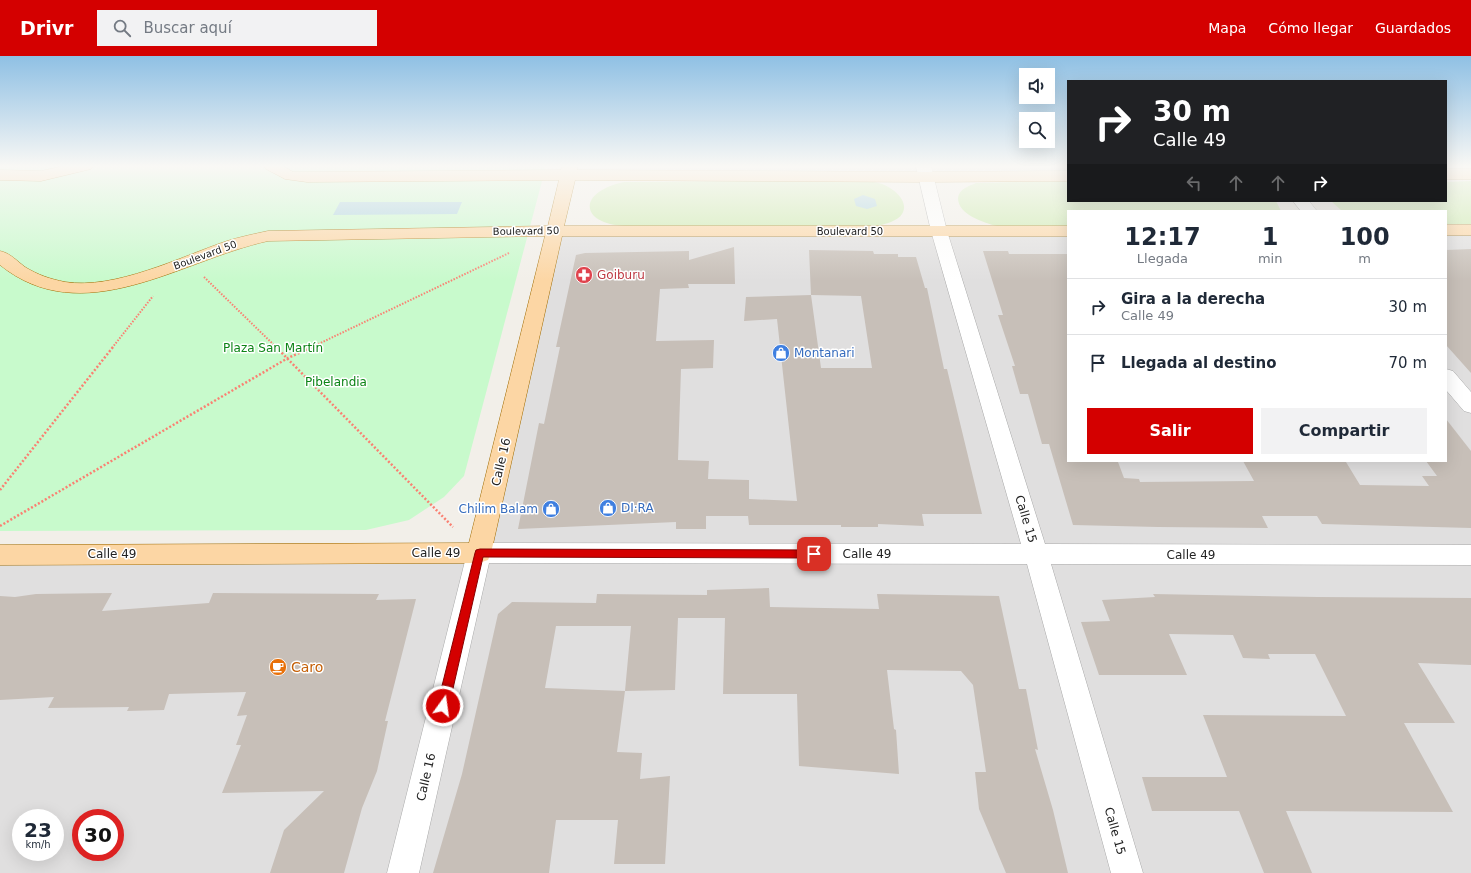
<!DOCTYPE html>
<html lang="es">
<head>
<meta charset="utf-8">
<style>
  :root { --surface:#fff; --page:#f2f2f3; --text:#1f2937; --muted:#747a83; --line:#e0e1e3; --accent:#d40000 }
  body { margin:0; font-family:"DejaVu Sans",sans-serif; background:var(--page); color:var(--text); height:100vh; display:flex; flex-direction:column; font-size:15px; white-space:nowrap }
  * { box-sizing:border-box; margin:0 }
  p { font-size:13px; color:var(--muted) }
  .icon { flex:none; width:22px; height:22px; fill:none; stroke:currentColor; stroke-width:2; stroke-linecap:round; stroke-linejoin:round }
  .map { position:relative; flex:1; overflow:hidden }
  .panel { position:absolute; left:1067px; top:154px; width:380px; height:252px; display:flex; flex-direction:column; background:var(--surface); border-radius:0px; box-shadow:0 4px 16px #0002 }
  .panel>* { flex:none }
  .top-card { position:absolute; left:1067px; top:24px; width:380px; height:122px; border-radius:0px; box-shadow:0 4px 16px #0002; background:#202124; color:#fff; overflow:hidden }
  .fabs { position:absolute; left:1019px; top:12px; display:grid; gap:8px }
  .fabs a { display:grid; place-items:center; width:36px; height:36px; border-radius:0px; background:var(--surface); box-shadow:0 4px 16px #0002; font-size:20px }
  .speed { position:absolute; left:12px; top:753px; display:flex; gap:8px; font-size:20px; font-weight:700; text-align:center }
  .speed>* { display:grid; place-content:center; width:52px; height:52px; border-radius:50%; background:var(--surface); box-shadow:0 4px 16px #0002; line-height:1 }
  .speed small { font-size:10px; font-weight:400 }
  .speed .limit { border:6px solid #d22; background:#fff; color:#111 }
  .pin { position:absolute; display:grid; place-items:center; width:34px; height:34px; color:#fff; margin:-17px; border-radius:8px; box-shadow:0 2px 6px #0006 }
  .me { position:absolute; width:44px; margin:-22px; rotate:14deg; stroke-linejoin:round; filter:drop-shadow(0 0 3px #0008) }
  .turn { display:flex; align-items:center; gap:14px; height:84px; padding:0 20px; font-size:18px }
  .turn .icon { width:52px; height:52px; stroke-width:2.5 }
  .turn b { display:block; font-size:28px; line-height:34px }
  .lanes { display:flex; align-items:center; height:38px; padding:0 20px; background:#0003; justify-content:center; gap:20px; direction:ltr }
  .lanes .off { opacity:.35 }
  .eta { display:flex; justify-content:space-evenly; align-items:center; height:68px; text-align:center }
  .eta b { font-size:24px; font-weight:800; line-height:28px }
  .cta { display:flex; gap:8px; margin-top:auto; padding:8px 20px }
  .cta a { flex:1; height:46px; border-radius:0px; background:var(--accent); color:#fff; font-size:16px; font-weight:800; line-height:46px; text-align:center }
  .cta a+a { background:var(--page); color:var(--text) }
  ul { padding:0; list-style:none }
  li { display:flex; align-items:center; gap:12px; height:56px; padding:0 20px; border-top:1px solid var(--line) }
  li div { flex:1 }
  li b { display:block; font-size:15px }
  li em { font-style:normal }
  header { display:flex; align-items:center; gap:24px; box-sizing:border-box; height:56px; padding:0 20px; background:var(--accent); color:#fff }
  header strong { font-size:19px }
  nav { display:flex; gap:22px; margin-inline-start:auto; font-size:14px }
  .search { width:280px; height:36px; background:var(--page); display:flex; align-items:center; gap:10px; box-sizing:border-box; padding:0 14px; border-radius:0px; color:var(--muted); font-size:15px }
  .map>svg:first-child { display:block }
  .residential { fill:#e0dfdf; fill-rule:evenodd }
  .grass { fill:#cdebb0 }
  .park { fill:#c8facc }
  .water { fill:#aad3df }
  .building { fill:#c7bfb8; fill-rule:evenodd }
  .lines { fill:none; stroke-linecap:round; stroke-linejoin:round }
  .minor-casing { stroke:#a9a9a9; stroke-width:1 }
  .major-casing { stroke:#a06b00; stroke-width:1 }
  .path-far1 { stroke:#fa8072; stroke-width:2; stroke-dasharray:1.5 1.5; stroke-linecap:butt }
  .path { stroke:#fa8072; stroke-width:2.5; stroke-dasharray:2 2; stroke-linecap:butt }
  .minor { fill:#fff; fill-rule:evenodd }
  .major { fill:#fcd6a4; fill-rule:evenodd }
  .route { fill:#d40000; stroke:#8a0000 }
  .labels { text-anchor:middle; dominant-baseline:central; stroke-width:3; stroke-linejoin:round; paint-order:stroke }
  .far-street-label { font-size:10px; fill:#222; stroke:#fff }
  .health-label { font-size:12px; fill:#be3a42; stroke:#fff; text-anchor:start }
  .park-label { font-size:12px; fill:#0c8416; stroke:#fff }
  .shop-label { font-size:12px; fill:#366cbe; stroke:#fff; text-anchor:start }
  .street-label { font-size:12px; fill:#222; stroke:#fff }
  .near-food-label { font-size:14px; fill:#c56008; stroke:#fff; text-anchor:start }
</style>
</head>
<body>
<header>
<strong>Drivr</strong>
<div class="search"><svg class="icon" aria-label="search" viewBox="0 0 24 24"><circle cx="10" cy="10" r="6"/><path d="M15 15l6 6"/></svg>Buscar aquí</div>
<nav><a>Mapa</a><a>Cómo llegar</a><a>Guardados</a></nav>
</header>
<div class="map">
<svg width="1471" height="817" viewBox="0 0 1471 817">
  <rect width="100%" height="100%" fill="#f2efe9"/>
  <path class="residential" d="M570,110h498v10l-500,-1z
    M1446,174h25v643h-1471v-318l479,-2 77,-322h512v230h378zM21,762h34v34h-34zM81,762h34v34h-34z"/>
  <path class="grass" d="M854,124c9,1 19,1 28,4 11,4 28,17 20,30 -4,7 -17,10 -25,12h-251c-47,-2 -49,-34 -2,-44z
    M1068,125v20h208l5,10h-213v15h-71c-12,-3 -39,-11 -39,-28 1,-9 11,-12 18,-15z
    M1471,125v43h-25v-13h-104l-11,-10h115v-19z"/>
  <path class="park" d="M0,110h546l-82,310 -20,21 -35,23 -43,10 -366,1z"/>
  <path class="water" d="M863,139l12,4 2,7 -10,3 -11,-3 -2,-7z
    M340,146h122l-5,12 -124,1z"/>
  <path class="building" d="M734,191l1,37h-47l1,4 -29,1 -4,52 58,-1 -1,28 -32,1 -3,91 31,1 -1,18 41,1v19l48,2 -20,-182 -33,2 2,-24 65,-2 -2,-45 64,1 1,3h24v3h18l9,31h2l17,81h3l35,145h-60l2,12 -46,-2v3h-37v-2h-92l-1,-9h-42v13h-30v-7l-158,7 21,-106 5,1 16,-77h-4l20,-92 9,-2 104,-2v9zM811,239l50,1 11,72h-51z
    M1471,193v124l-25,-28v-95z
    M983,195h25l1,3h59v207l50,1 6,16 15,1 1,3 114,-1 -11,-20 103,1 14,23 69,1 -7,-10h15l-11,-15h20v-42l25,32v77l-149,-4 -5,-8h-55l6,12 -110,-1 -85,-2 -24,-81h-7l-14,-50h-8l-8,-28h3l-17,-51h5z
    M769,532l1,19 109,2 -2,-15 122,2 20,93h7l12,61 -3,-1 18,61 15,63h-62l-27,-64 -4,-37h11l-13,-87 -12,-14 -74,-1 7,59 2,1 3,44 -100,-8 -2,-72h-74l2,-76h-47l-3,72 -50,1 -8,61 25,1 -2,26 30,-3 -5,88h-51l4,-44h-62l-7,53h-116l29,-99 36,-160 14,-12 84,1 1,-9 110,1v-5zM556,570h75l-6,65 -80,-3z
    M112,537l-10,18 107,-8 4,-10 166,1 -3,6 40,-1 -31,122h3l-11,50 -15,37 -18,65h-74l14,-43 40,-39 -102,2 19,-48h-5l11,-30 -10,1 9,-24 -77,2 -5,16 -37,1 2,-4 -81,1 6,-11 -54,3v-104l15,1 21,-3z
    M1153,538l165,3 153,1v67l-53,-2 37,60h-51l49,89 -167,-1 26,62h-48l-25,-62h-87l-10,-34h85l-24,-62 143,1 -31,-62h-47l2,5 -27,-1 -10,-23 -64,-1 18,41h-88l-18,-53 29,-1 -8,-21 53,-3z"/>
  <g class="lines">
    <defs>
      <path id="minor" d="M916,110h15l16,65 98,313 426,1v20l-420,-1 92,309h-32l-84,-309 -538,-1 -70,310h-32l80,-320 3,-7 9,-3 542,1 -90,-313z
        M1293,145h16l8,10h-16z
        M1446,313l7,2 18,21v21l-7,-2 -18,-21z"/>
      <path id="major" d="M64,110h29l-2,3 -50,12 -41,-1v-10l41,1z
        M264,110h19l10,6h14l254,-2 1,-4h15v4l349,2 142,-1v10l-142,1 -351,-2 -11,46h504v10h-506l-71,317 -3,7 -9,3 -479,2v-20l469,-2 76,-307 -277,5c-87,19 -185,91 -268,24v-14c10,2 17,10 25,16 13,8 25,12 40,15 50,8 115,-25 162,-41 13,-4 27,-7 41,-10l280,-5 11,-46 -252,2 -22,-3 -19,-10z
        M1446,113h25v10h-25z
        M1446,169h25v10h-25z"/>
    </defs>
    <use href="#minor" class="minor-casing"/>
    <use href="#major" class="major-casing"/>
    <path class="path-far1" d="M204,221l73,71
      M112,292l41,-52
      M310,292l199,-95"/>
    <path class="path" d="M276,291l177,180
      M0,434l113,-143
      M0,470l288,-168 24,-11"/>
    <use href="#minor" class="minor"/>
    <use href="#major" class="major"/>
  </g>
  <linearGradient id="sky" x2="0" y2="1"><stop stop-color="#8fc0e4"/><stop offset="0.49" stop-color="#f9f8f5"/><stop offset="1" stop-color="#f9f8f5" stop-opacity="0"/></linearGradient>
  <rect width="1471" height="225" fill="url(#sky)"/>
  <path class="route" d="M480,493l334,1 3,1 1,3 -1,3 -3,1 -331,-1 -34,149 -2,3 -4,2 -4,-2 -2,-3 38,-153 1,-3z"/>
  <defs>
    <symbol id="pharmacy-disc" viewBox="-11 -11 22 22"><circle r="9.5" fill="#e0444e" stroke="#fff"/><path d="M-2-6h4v4h4v4h-4v4h-4v-4h-4v-4h4Z" fill="#fff"/></symbol>
    <symbol id="shop-disc" viewBox="-11 -11 22 22"><circle r="9.5" fill="#3f7fe0" stroke="#fff"/><path d="M-5-2.5h2.3a2.7 3.5 0 0 1 5.4 0H5L5.5 6h-11ZM-1.5-2.5h3a1.5 2.3 0 0 0-3 0Z" fill="#fff"/></symbol>
    <symbol id="cafe-disc" viewBox="-11 -11 22 22"><circle r="9.5" fill="#e8710a" stroke="#fff"/><path d="M-5.5-4.5H6V0H3Q3 3.5 0 3.5H-2.5Q-5.5 3.5-5.5 0ZM3-3.2v2h1.7v-2ZM-6 4.5H4V6H-6Z" fill="#fff"/></symbol>
  </defs>
  <g fill-rule="evenodd">
    <use href="#pharmacy-disc" x="574" y="209" width="20" height="20"/>
    <use href="#shop-disc" x="771" y="287" width="20" height="20"/>
    <use href="#shop-disc" x="598" y="442" width="20" height="20"/>
    <use href="#shop-disc" x="541" y="443" width="20" height="20"/>
    <use href="#cafe-disc" x="268" y="601" width="20" height="20"/>
  </g>
  <g class="labels">
    <g class="far-street-label">
      <text transform="translate(526 175) rotate(-1)">Boulevard 50</text>
      <text x="850" y="175">Boulevard 50</text>
      <text transform="translate(205 199) rotate(-20)">Boulevard 50</text>
    </g>
    <g class="health-label">
      <text x="597" y="219">Goiburu</text>
    </g>
    <g class="park-label">
      <text x="273" y="292">Plaza San Martín</text>
      <text x="336" y="326">Pibelandia</text>
    </g>
    <g class="shop-label">
      <text x="794" y="297">Montanari</text>
      <text x="621" y="452">DI·RA</text>
      <text x="538" y="453" text-anchor="end">Chilim Balam</text>
    </g>
    <g class="street-label">
      <text transform="translate(501 406) rotate(-77)">Calle 16</text>
      <text transform="translate(1026 463) rotate(73)">Calle 15</text>
      <text x="436" y="497">Calle 49</text>
      <text x="112" y="498">Calle 49</text>
      <text x="867" y="498">Calle 49</text>
      <text x="1191" y="499">Calle 49</text>
      <text transform="translate(426 721) rotate(-77)">Calle 16</text>
      <text transform="translate(1115 775) rotate(74)">Calle 15</text>
    </g>
    <g class="near-food-label">
      <text x="291" y="611">Caro</text>
    </g>
  </g>
</svg>
<div class="fabs">
<a><svg class="icon" aria-label="sound" viewBox="0 0 24 24"><path d="M4 9h4l5-4v14l-5-4H4zM17 9q2 3 0 6"/></svg></a>
<a><svg class="icon" aria-label="search" viewBox="0 0 24 24"><circle cx="10" cy="10" r="6"/><path d="M15 15l6 6"/></svg></a>
</div>
<div class="speed"><div>23<small>km/h</small></div><div class="limit">30</div></div>
<div class="pin" style="left:814px;top:498px;background:#d93025"><svg class="icon" aria-label="arrive" viewBox="0 0 24 24"><path d="M6 21V4h12l-3 4 3 4H6"/></svg></div>
<svg class="me" style="left:443px;top:650px" viewBox="-20 -20 40 40"><circle r="17" fill="#d40000" stroke="#fff" stroke-width="3"/><path d="M0-11L8 9 0 5-8 9z" fill="#fff"/></svg>
<div class="top-card">
<div class="turn"><svg class="icon" aria-label="right" viewBox="0 0 24 24"><path d="M7 20v-9h11M14 6l5 5-5 5"/></svg><div><b>30 m</b>Calle 49</div></div>
<div class="lanes"><svg class="icon off" aria-label="left" viewBox="0 0 24 24"><path d="M17 20v-9H6M10 6l-5 5 5 5"/></svg><svg class="icon off" aria-label="ahead" viewBox="0 0 24 24"><path d="M12 20V5M6 11l6-6 6 6"/></svg><svg class="icon off" aria-label="ahead" viewBox="0 0 24 24"><path d="M12 20V5M6 11l6-6 6 6"/></svg><svg class="icon" aria-label="right" viewBox="0 0 24 24"><path d="M7 20v-9h11M14 6l5 5-5 5"/></svg></div>
</div>
<section class="panel">
<div class="eta">
<div><b>12:17</b><p>Llegada</p></div>
<div><b>1</b><p>min</p></div>
<div><b>100</b><p>m</p></div>
</div>
<ul>
<li><svg class="icon" aria-label="right" viewBox="0 0 24 24"><path d="M7 20v-9h11M14 6l5 5-5 5"/></svg><div><b>Gira a la derecha</b><p>Calle 49</p></div><em>30 m</em></li>
<li><svg class="icon" aria-label="arrive" viewBox="0 0 24 24"><path d="M6 21V4h12l-3 4 3 4H6"/></svg><div><b>Llegada al destino</b></div><em>70 m</em></li>
</ul>
<div class="cta"><a>Salir</a><a>Compartir</a></div>
</section>
</div>
</body>
</html>
